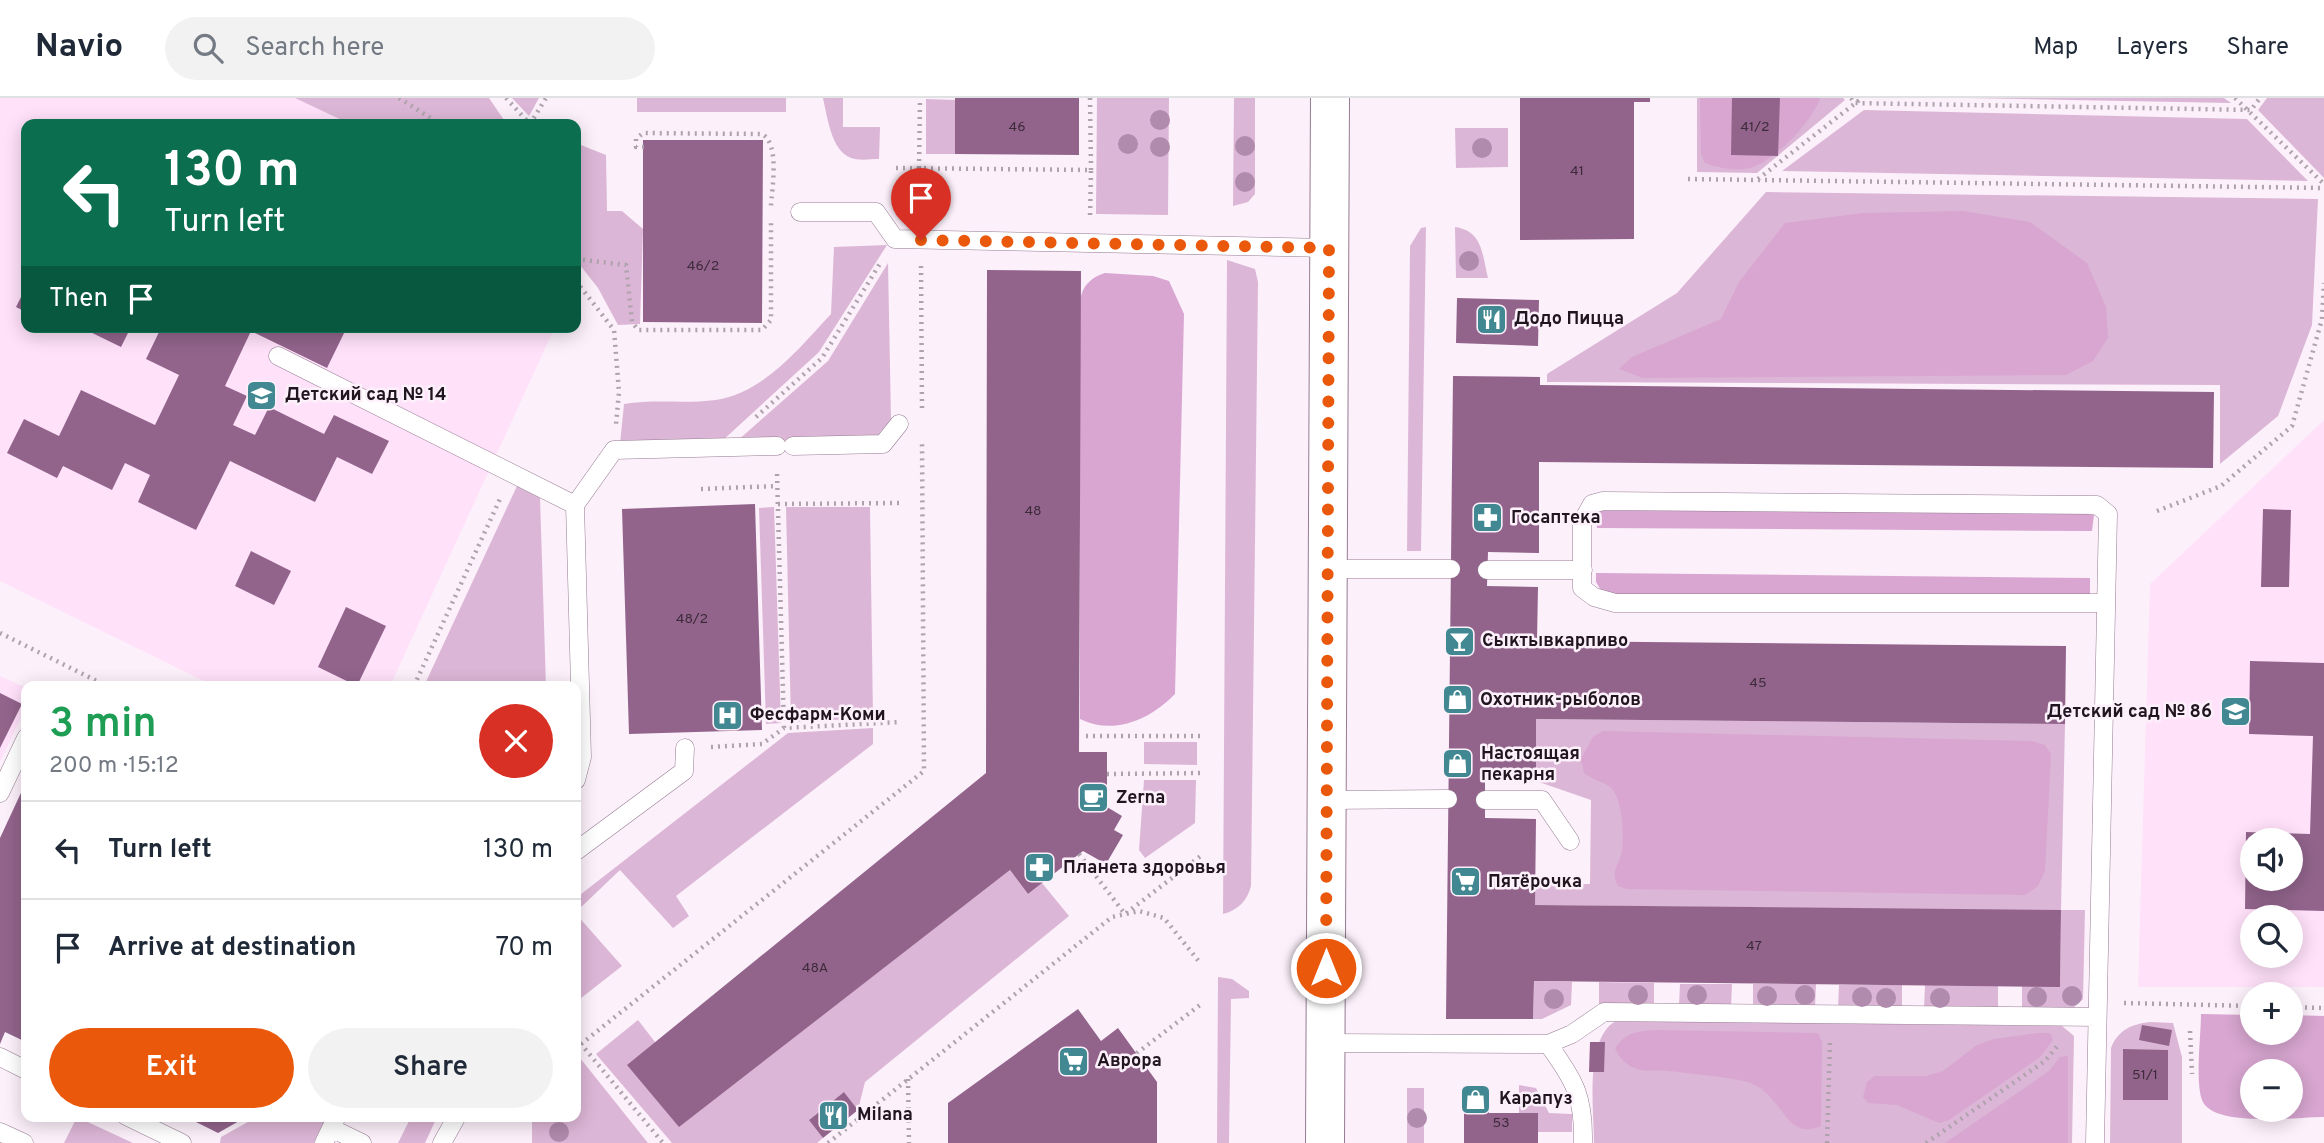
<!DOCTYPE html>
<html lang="en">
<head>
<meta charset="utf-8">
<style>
  :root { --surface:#fff; --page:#f2f2f3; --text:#1f2937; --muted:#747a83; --line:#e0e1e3; --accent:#ea580c }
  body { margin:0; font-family:Overpass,sans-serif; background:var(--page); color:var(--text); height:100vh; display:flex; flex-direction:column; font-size:26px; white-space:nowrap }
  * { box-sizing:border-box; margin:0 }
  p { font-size:23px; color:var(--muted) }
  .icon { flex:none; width:38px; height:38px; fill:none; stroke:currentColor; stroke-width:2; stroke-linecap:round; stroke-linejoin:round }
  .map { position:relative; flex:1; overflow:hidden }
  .sheet { position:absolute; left:21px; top:583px; width:560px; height:441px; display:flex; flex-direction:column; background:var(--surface); border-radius:14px; box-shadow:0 4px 18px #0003 }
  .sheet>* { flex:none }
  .top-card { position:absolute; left:21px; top:21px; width:560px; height:214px; border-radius:14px; box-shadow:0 4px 18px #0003; background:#0b6e4f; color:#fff; overflow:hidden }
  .buttons { position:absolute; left:2240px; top:730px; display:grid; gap:14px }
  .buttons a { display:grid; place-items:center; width:63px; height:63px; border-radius:50%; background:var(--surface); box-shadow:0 4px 18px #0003; font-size:35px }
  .pin { position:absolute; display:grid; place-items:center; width:60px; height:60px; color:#fff; margin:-72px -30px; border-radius:50% 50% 50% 0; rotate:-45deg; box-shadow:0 0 7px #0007 }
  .pin .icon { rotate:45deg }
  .me { position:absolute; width:77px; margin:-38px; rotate:0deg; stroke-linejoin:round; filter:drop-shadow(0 0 5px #0008) }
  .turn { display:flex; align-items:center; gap:24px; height:147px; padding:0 28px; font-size:32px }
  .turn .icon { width:91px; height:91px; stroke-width:2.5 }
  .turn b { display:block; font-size:49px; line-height:60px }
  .then { display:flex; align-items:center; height:66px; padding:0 28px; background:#0003; gap:14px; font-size:26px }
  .round { display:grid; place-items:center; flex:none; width:74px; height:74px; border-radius:37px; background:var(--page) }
  .headline { display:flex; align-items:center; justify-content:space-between; height:119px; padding:0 28px }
  h1 { font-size:42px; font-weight:600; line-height:52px; color:#1e9e55 }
  .cta { display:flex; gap:14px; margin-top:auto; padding:14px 28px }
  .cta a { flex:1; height:80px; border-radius:42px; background:var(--accent); color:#fff; font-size:28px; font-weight:600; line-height:80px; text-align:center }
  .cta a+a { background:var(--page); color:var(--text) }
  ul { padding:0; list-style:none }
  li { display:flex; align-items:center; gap:21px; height:98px; padding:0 28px; border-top:2px solid var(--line) }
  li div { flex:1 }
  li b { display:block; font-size:26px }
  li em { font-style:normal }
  header { display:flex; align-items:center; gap:42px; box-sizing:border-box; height:98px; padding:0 35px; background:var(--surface); border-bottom:2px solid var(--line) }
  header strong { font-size:33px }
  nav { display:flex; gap:38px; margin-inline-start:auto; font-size:24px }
  .search { width:490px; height:63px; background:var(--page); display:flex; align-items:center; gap:18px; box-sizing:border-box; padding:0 24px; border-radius:38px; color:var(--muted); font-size:26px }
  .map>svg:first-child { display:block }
  .built { fill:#ffe1fa; fill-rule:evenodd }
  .green { fill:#dcb6d6 }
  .forest { fill:#d8a6d1; fill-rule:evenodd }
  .building { fill:#92648c; fill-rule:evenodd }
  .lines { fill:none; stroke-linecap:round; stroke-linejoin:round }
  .service-casing { stroke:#967b92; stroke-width:19 }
  .primary-casing { stroke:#967b92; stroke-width:40 }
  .path { stroke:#aea3ac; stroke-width:4.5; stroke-dasharray:2 5; stroke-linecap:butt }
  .service { stroke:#fff; stroke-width:18 }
  .primary { stroke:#fff; stroke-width:38 }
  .tree { fill:#b18bad }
  .route { stroke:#ea580c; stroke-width:12; stroke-dasharray:0 21.6 }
  .labels { text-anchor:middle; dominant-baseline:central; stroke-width:5; stroke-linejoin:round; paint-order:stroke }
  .number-label { font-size:14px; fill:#3d2a3a }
  .poi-label { font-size:18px; font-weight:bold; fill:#21161f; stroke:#fcf0fa; text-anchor:start }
</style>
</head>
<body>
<header>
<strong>Navio</strong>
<div class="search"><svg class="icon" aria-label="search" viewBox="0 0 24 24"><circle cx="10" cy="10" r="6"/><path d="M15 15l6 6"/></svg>Search here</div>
<nav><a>Map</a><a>Layers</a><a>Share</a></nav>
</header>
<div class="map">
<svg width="2324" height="1045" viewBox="0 0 2324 1045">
  <rect width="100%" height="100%" fill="#fcf0fa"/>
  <path class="built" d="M0,0h295l55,26h-324v203h529l-165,359h-176l-214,-105z
    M2324,322v567h-186l12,-403zM2252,742h39v38h-39zM2252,819h39v39h-39z
    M0,578l26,12v19l-26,55z"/>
  <path class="green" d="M295,0h194l15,22 -1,4h-153z
    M512,0h27l-10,18z
    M637,0h149v14h-149z
    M823,0h20v29h37l-1,32c-8,0 -20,2 -28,-1 -20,-7 -24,-43 -28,-60z
    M1097,0h72l-1,117 -72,-1z
    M1234,0h21v96l-7,8 -15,4z
    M1697,0h146l2,2 -88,73 -60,-1z
    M1967,0h257l7,5z
    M2267,0h57v80l-66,-68z
    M926,1l29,1v54h-29z
    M1864,12l383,9 61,62 -526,-10z
    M1455,30h53v39l-52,1z
    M576,45l30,12 1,56h15l21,18 -3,95 -22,1 -20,-37 -22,-28z
    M1766,94l552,7 -6,126 -34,91 -58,48v-79l-673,-3v-8l130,-81z
    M1426,129l-5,324h-14l3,-305 11,-18z
    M1455,129c28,4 27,27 33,51h-32z
    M887,147l-68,107 -97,89 -102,3 4,-40c30,-5 61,0 92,-4 48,-7 84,-53 115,-86l3,-67z
    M1227,162l28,9 3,13 -7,604c-3,14 -14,25 -28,28z
    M888,165l3,156 -15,18 -140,5 92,-81z
    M517,388l23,12 6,188h-122z
    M774,409l7,216 -15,1 -7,-216z
    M786,409h84l3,211 -82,4z
    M1536,621l529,5 -4,186h24l-2,89 -13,12 -48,-1v-24h38l1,-75 -526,-6v-20l55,-1 1,-84 -55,-19z
    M873,630v16l-197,152 13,20 -16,12 -53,-58 -44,42v-14l212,-165z
    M1144,644h53v23l-53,-1z
    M1144,682h52l-1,43 -50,35 -6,-8z
    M1010,772l18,24 14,-11 27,33 -204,166 -7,28 -14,-18 -34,27 13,19 -6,5h-145l-76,-89 42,-34 17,22 24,84z
    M576,816l46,52 -46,36z
    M1218,879l14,2 17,12v7l-18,1 -2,144h-12z
    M1534,883l38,1 -1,23 -29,14h-9z
    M1599,884l55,1v24l-55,-1z
    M1680,886h52l-1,23 -52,-1z
    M1753,886h63l-1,24 -62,-1z
    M1839,887h63v23h-64z
    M1925,887l73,1v23h-74z
    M1616,923l446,5 12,10 -2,107h-478c0,-32 -10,-105 22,-122z
    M2150,924l23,1 9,34v86h-72l1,-95c7,-18 21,-24 39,-26z
    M576,955l72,90h-116v-26l44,-1z
    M1519,987l17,3 13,25 23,1v18h-34v-19h-19z
    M1407,990h17v55h-17z
    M77,1019l56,26h-69z
    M257,1019h71l-14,26h-94l1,-6z
    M411,1019h26l-12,26h-27z"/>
  <path class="forest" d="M1700,0h120c-7,23 -44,61 -67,69 -14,5 -34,1 -48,-4l-4,-9z
    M1963,113l67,11 57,41 19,44 2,31 -15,23 -27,14 -423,3 -24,-9 13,-12 89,-38 18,-37 46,-59 78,-10z
    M1105,175l48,3 16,5 15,33 -9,380c-24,25 -61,42 -95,25v-418c2,-15 11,-24 25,-28z
    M1601,411l480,4 13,2 -2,16 -495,-3 -1,-10z
    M1596,475l494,5v19h-473l-15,-5 -6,-10z
    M1603,633l428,10 14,4 6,9 -6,117 -7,15 -13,9 -398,-6 -9,-3c-7,-14 -1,-18 3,-31 4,-16 2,-59 -12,-69 -8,-5 -17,-7 -25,-13l-3,-14 12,-22z
    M2201,916l51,1v17h39v-17l33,1v101c-27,0 -112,11 -122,-17 -7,-20 -1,-64 -1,-86zM2291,973v39h-39v-39z
    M1655,932l163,3 4,9 -1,84c-38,17 -37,-36 -77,-45 -24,-5 -50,-7 -75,-10 -10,-1 -23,1 -32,-2 -11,-4 -18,-11 -22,-21 11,-16 23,-17 40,-18z
    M2037,935h13l3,7 -13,17 -91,63 -10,3 -42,-18 -29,-2 -5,-6 4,-15 8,-6h51l17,-5 34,-26 17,-6z
    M2068,958v87h-123l104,-72 11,-14z"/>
  <path class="building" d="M955,0h124v57l-124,-1z
    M1520,0h130v4h-16v137l-114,1z
    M1732,0h48l-2,58 -47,-1z
    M643,42h120l-1,183 -119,-1z
    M987,172l94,1 -2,481h28v55l15,9 -8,14 9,5 -17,29 -23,-13 -55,43 -18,-24 -331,257 -52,-62 359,-292z
    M26,189v25l-10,-5z
    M1457,200l82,2 -1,46 -82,-3z
    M58,229h16l-3,6z
    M80,229h51l-10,20z
    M155,229h192l-20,41 -76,-37 -26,55 22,10 -14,29 22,10 14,-28 55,27 10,-19 55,26 -17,33 -35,-17 -22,45 -85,-41 -34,69 -58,-28 12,-27 -25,-12 -13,27 -49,-24 -6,12 -50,-25 17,-34 35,17 22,-46 74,35 24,-50 -33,-16 14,-29z
    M1453,278l87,1v8l674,7 -1,76 -674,-6v91l-51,-1 -1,34 51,1 -1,54 529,5 -1,78 -529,-5v62h-51v37l51,1 -1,86 526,5 -1,77 -526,-6 -1,38h-87z
    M755,406l7,226 -133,4 -7,-225z
    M2263,411l28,1 -2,77h-28z
    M251,453l40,20 -17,34 -39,-19z
    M346,509l40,19 -29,60 -39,-19z
    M2250,563l74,2v248l-79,-2 1,-77 64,2 3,-98 -64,-2zM2252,742h39v38h-39z
    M0,595l22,11 -22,44z
    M26,684v260l-21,-10 -5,12v-206z
    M1078,911l23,32 17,-13 39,54v61h-209v-40z
    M2142,927l30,5 -3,16 -30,-6z
    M1590,944h15l-1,30h-15z
    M2123,951l45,1v50h-45z
    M1464,990l25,1v24h49v30h-74z
    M844,994l14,18 -35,28 -14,-18z
    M184,1018h64l-30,17z"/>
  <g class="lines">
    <defs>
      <path id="service" d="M800,114h76l19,27 434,9
        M278,258l297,149
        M793,348l90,-2 16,-20
        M1328,471h123
        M1487,472h96
        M576,682l6,-23 -7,-252 39,-55 163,-4
        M0,695l26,-55
        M1326,702l122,-1
        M1485,702h57l28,41
        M576,753l108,-80 1,-23
        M1326,945l222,1 24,-10 32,-22 493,5
        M1548,946c27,37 36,53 35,99
        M0,959l26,13
        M126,1018l56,27
        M331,1030l31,15
        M0,1034l24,11
        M324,1045l13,-27
        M442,1045l15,-27
        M2095,1045l13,-629 -11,-9 -494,-4 -11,3 -10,18v66l12,9 21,6h491"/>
      <path id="primary" d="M1325,1045l5,-1045"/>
    </defs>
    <use href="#service" class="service-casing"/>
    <use href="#primary" class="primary-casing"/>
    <path class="path" d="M399,0l41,26
      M506,0l24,26h6
      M1090,0l1,72
      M1851,0l4,5 396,7 9,-12
      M2235,0l89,86
      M530,26l16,-26
      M644,49h-8v-8l7,-6 119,1c18,10 10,54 9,72
      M896,70l195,2 -1,46
      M919,70l1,-70
      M1688,81l636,9
      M1758,81l104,-81
      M576,161l50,6 6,57 6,8h124l9,-10v-101
      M921,168l1,142
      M576,183l38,49 5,62 -3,32
      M756,319l66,-59 59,-96
      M777,376l7,254
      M701,391l76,-3
      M778,406l122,-1
      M2157,413l64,-25 71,-60 30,-107 2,-36
      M0,535l107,53
      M414,588l86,-187
      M1086,638h117
      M711,649l51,-3 22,-16 117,-6
      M1107,676l96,-1
      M1079,756l46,60 77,-59
      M2124,905l128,3
      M2291,909l33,1
      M2190,933l2,43
      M576,940l87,105
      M581,946l343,-273 -2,-330
      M1120,968l80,-61
      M908,981l1,64
      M828,1045l284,-226 27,-6 25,7 37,46
      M1827,1045l3,-101
      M1926,1045l119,-82 14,-17"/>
    <use href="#service" class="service"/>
    <use href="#primary" class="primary"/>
  </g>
  <g class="tree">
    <circle cx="1160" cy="22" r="10"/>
    <circle cx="1128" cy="46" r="10"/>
    <circle cx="1245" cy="48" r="10"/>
    <circle cx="1160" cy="49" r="10"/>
    <circle cx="1482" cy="50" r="10"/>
    <circle cx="1245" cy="84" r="10"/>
    <circle cx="1469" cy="163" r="10"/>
    <circle cx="1638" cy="897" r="10"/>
    <circle cx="1697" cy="897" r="10"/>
    <circle cx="1805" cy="897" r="10"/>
    <circle cx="1767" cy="898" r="10"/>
    <circle cx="2072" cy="898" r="10"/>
    <circle cx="1862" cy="899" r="10"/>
    <circle cx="2037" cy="899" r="10"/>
    <circle cx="1886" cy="900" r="10"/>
    <circle cx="1940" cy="900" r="10"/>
    <circle cx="1554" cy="901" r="10"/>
    <circle cx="1417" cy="1020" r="10"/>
    <circle cx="559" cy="1034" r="10"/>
  </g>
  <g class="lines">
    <path class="route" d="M921,142l408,8 -3,720"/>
  </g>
  <defs>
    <symbol id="restaurant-square" viewBox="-11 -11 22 22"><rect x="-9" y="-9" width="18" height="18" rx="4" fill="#428893" stroke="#fcf0fa"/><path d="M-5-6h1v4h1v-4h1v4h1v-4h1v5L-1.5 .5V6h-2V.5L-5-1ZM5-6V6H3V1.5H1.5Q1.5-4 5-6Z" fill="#fff"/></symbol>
    <symbol id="school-square" viewBox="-11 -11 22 22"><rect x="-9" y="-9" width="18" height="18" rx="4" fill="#428893" stroke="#fcf0fa"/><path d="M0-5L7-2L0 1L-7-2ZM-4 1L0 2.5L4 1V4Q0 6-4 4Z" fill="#fff"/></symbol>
    <symbol id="pharmacy-square" viewBox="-11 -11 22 22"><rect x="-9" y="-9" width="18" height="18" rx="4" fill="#428893" stroke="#fcf0fa"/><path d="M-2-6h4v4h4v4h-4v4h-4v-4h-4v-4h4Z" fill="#fff"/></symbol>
    <symbol id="bar-square" viewBox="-11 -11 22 22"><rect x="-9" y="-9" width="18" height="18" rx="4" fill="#428893" stroke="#fcf0fa"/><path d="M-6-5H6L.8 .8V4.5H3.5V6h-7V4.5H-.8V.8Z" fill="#fff"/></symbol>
    <symbol id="shop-square" viewBox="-11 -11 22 22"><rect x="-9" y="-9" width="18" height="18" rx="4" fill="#428893" stroke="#fcf0fa"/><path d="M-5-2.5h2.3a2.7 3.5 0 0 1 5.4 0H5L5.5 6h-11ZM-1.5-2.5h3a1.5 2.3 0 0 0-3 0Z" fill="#fff"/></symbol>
    <symbol id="hospital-square" viewBox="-11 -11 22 22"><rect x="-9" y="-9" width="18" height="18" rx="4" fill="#428893" stroke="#fcf0fa"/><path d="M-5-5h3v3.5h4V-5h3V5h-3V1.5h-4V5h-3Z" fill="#fff"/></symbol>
    <symbol id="cafe-square" viewBox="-11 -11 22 22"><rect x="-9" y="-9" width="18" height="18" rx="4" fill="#428893" stroke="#fcf0fa"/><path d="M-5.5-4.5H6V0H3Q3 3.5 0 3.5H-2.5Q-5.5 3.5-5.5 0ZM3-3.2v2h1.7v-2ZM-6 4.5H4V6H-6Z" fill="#fff"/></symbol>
    <symbol id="supermarket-square" viewBox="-11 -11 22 22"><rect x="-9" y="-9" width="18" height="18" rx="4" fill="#428893" stroke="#fcf0fa"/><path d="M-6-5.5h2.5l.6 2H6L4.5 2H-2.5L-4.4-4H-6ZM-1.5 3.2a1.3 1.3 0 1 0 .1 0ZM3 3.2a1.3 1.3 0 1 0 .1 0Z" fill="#fff"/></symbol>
  </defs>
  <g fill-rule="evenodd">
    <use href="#restaurant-square" x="1474" y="204" width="35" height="35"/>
    <use href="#school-square" x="244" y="280" width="35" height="35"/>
    <use href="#pharmacy-square" x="1470" y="402" width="35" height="35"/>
    <use href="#bar-square" x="1442" y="526" width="35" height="35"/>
    <use href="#shop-square" x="1440" y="584" width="35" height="35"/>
    <use href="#school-square" x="2218" y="596" width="35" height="35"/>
    <use href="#hospital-square" x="710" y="600" width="35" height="35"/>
    <use href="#shop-square" x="1440" y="648" width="35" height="35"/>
    <use href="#cafe-square" x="1076" y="682" width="35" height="35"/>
    <use href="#pharmacy-square" x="1022" y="752" width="35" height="35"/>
    <use href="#supermarket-square" x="1448" y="766" width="35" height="35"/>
    <use href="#supermarket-square" x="1056" y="946" width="35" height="35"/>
    <use href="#shop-square" x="1458" y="984" width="35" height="35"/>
    <use href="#restaurant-square" x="816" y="1000" width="35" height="35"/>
  </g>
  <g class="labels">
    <g class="number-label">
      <text x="1017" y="29">46</text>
      <text x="1755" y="29">41/2</text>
      <text x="1577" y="73">41</text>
      <text x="703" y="168">46/2</text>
      <text x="1033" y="413">48</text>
      <text x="692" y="521">48/2</text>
      <text x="1758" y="585">45</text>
      <text x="1754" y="848">47</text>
      <text x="815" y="870">48А</text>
      <text x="2145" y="977">51/1</text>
      <text x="1501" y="1025">53</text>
    </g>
    <g class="poi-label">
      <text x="1514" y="221">Додо Пицца</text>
      <text x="285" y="297">Детский сад № 14</text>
      <text x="1511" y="420">Госаптека</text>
      <text x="1482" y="543">Сыктывкарпиво</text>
      <text x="1480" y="602">Охотник-рыболов</text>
      <text x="2212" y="614" text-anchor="end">Детский сад № 86</text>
      <text x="750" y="617">Фесфарм-Коми</text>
      <text x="1481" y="656">Настоящая<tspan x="1481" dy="21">пекарня</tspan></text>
      <text x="1116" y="700">Zerna</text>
      <text x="1063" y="770">Планета здоровья</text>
      <text x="1488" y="784">Пятёрочка</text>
      <text x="1097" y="963">Аврора</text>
      <text x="1499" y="1001">Карапуз</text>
      <text x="857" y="1017">Milana</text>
    </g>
  </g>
</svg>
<div class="buttons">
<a><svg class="icon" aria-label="sound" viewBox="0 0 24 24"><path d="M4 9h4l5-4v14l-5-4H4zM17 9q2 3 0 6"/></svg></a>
<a><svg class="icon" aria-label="search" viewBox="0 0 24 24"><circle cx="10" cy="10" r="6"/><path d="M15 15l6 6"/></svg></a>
<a>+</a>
<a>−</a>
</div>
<div class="pin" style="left:921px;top:142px;background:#d93025"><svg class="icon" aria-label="arrive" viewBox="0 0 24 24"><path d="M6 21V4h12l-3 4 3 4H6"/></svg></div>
<svg class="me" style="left:1326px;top:870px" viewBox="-20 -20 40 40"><circle r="17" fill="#ea580c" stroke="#fff" stroke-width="3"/><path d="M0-11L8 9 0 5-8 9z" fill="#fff"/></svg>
<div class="top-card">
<div class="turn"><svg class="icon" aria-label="left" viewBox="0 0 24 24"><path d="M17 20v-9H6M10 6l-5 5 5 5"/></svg><div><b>130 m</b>Turn left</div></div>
<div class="then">Then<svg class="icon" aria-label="arrive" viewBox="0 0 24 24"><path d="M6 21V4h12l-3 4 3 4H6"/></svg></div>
</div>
<section class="sheet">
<div class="headline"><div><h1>3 min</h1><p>200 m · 15:12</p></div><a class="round" style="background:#d93025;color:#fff"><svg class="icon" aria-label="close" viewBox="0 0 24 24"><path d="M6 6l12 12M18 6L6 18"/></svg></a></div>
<ul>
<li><svg class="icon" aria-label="left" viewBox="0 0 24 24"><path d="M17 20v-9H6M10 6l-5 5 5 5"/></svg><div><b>Turn left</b></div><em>130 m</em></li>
<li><svg class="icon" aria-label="arrive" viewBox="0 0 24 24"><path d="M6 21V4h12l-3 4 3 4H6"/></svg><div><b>Arrive at destination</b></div><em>70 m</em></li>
</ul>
<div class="cta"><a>Exit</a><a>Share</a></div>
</section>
</div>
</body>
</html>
